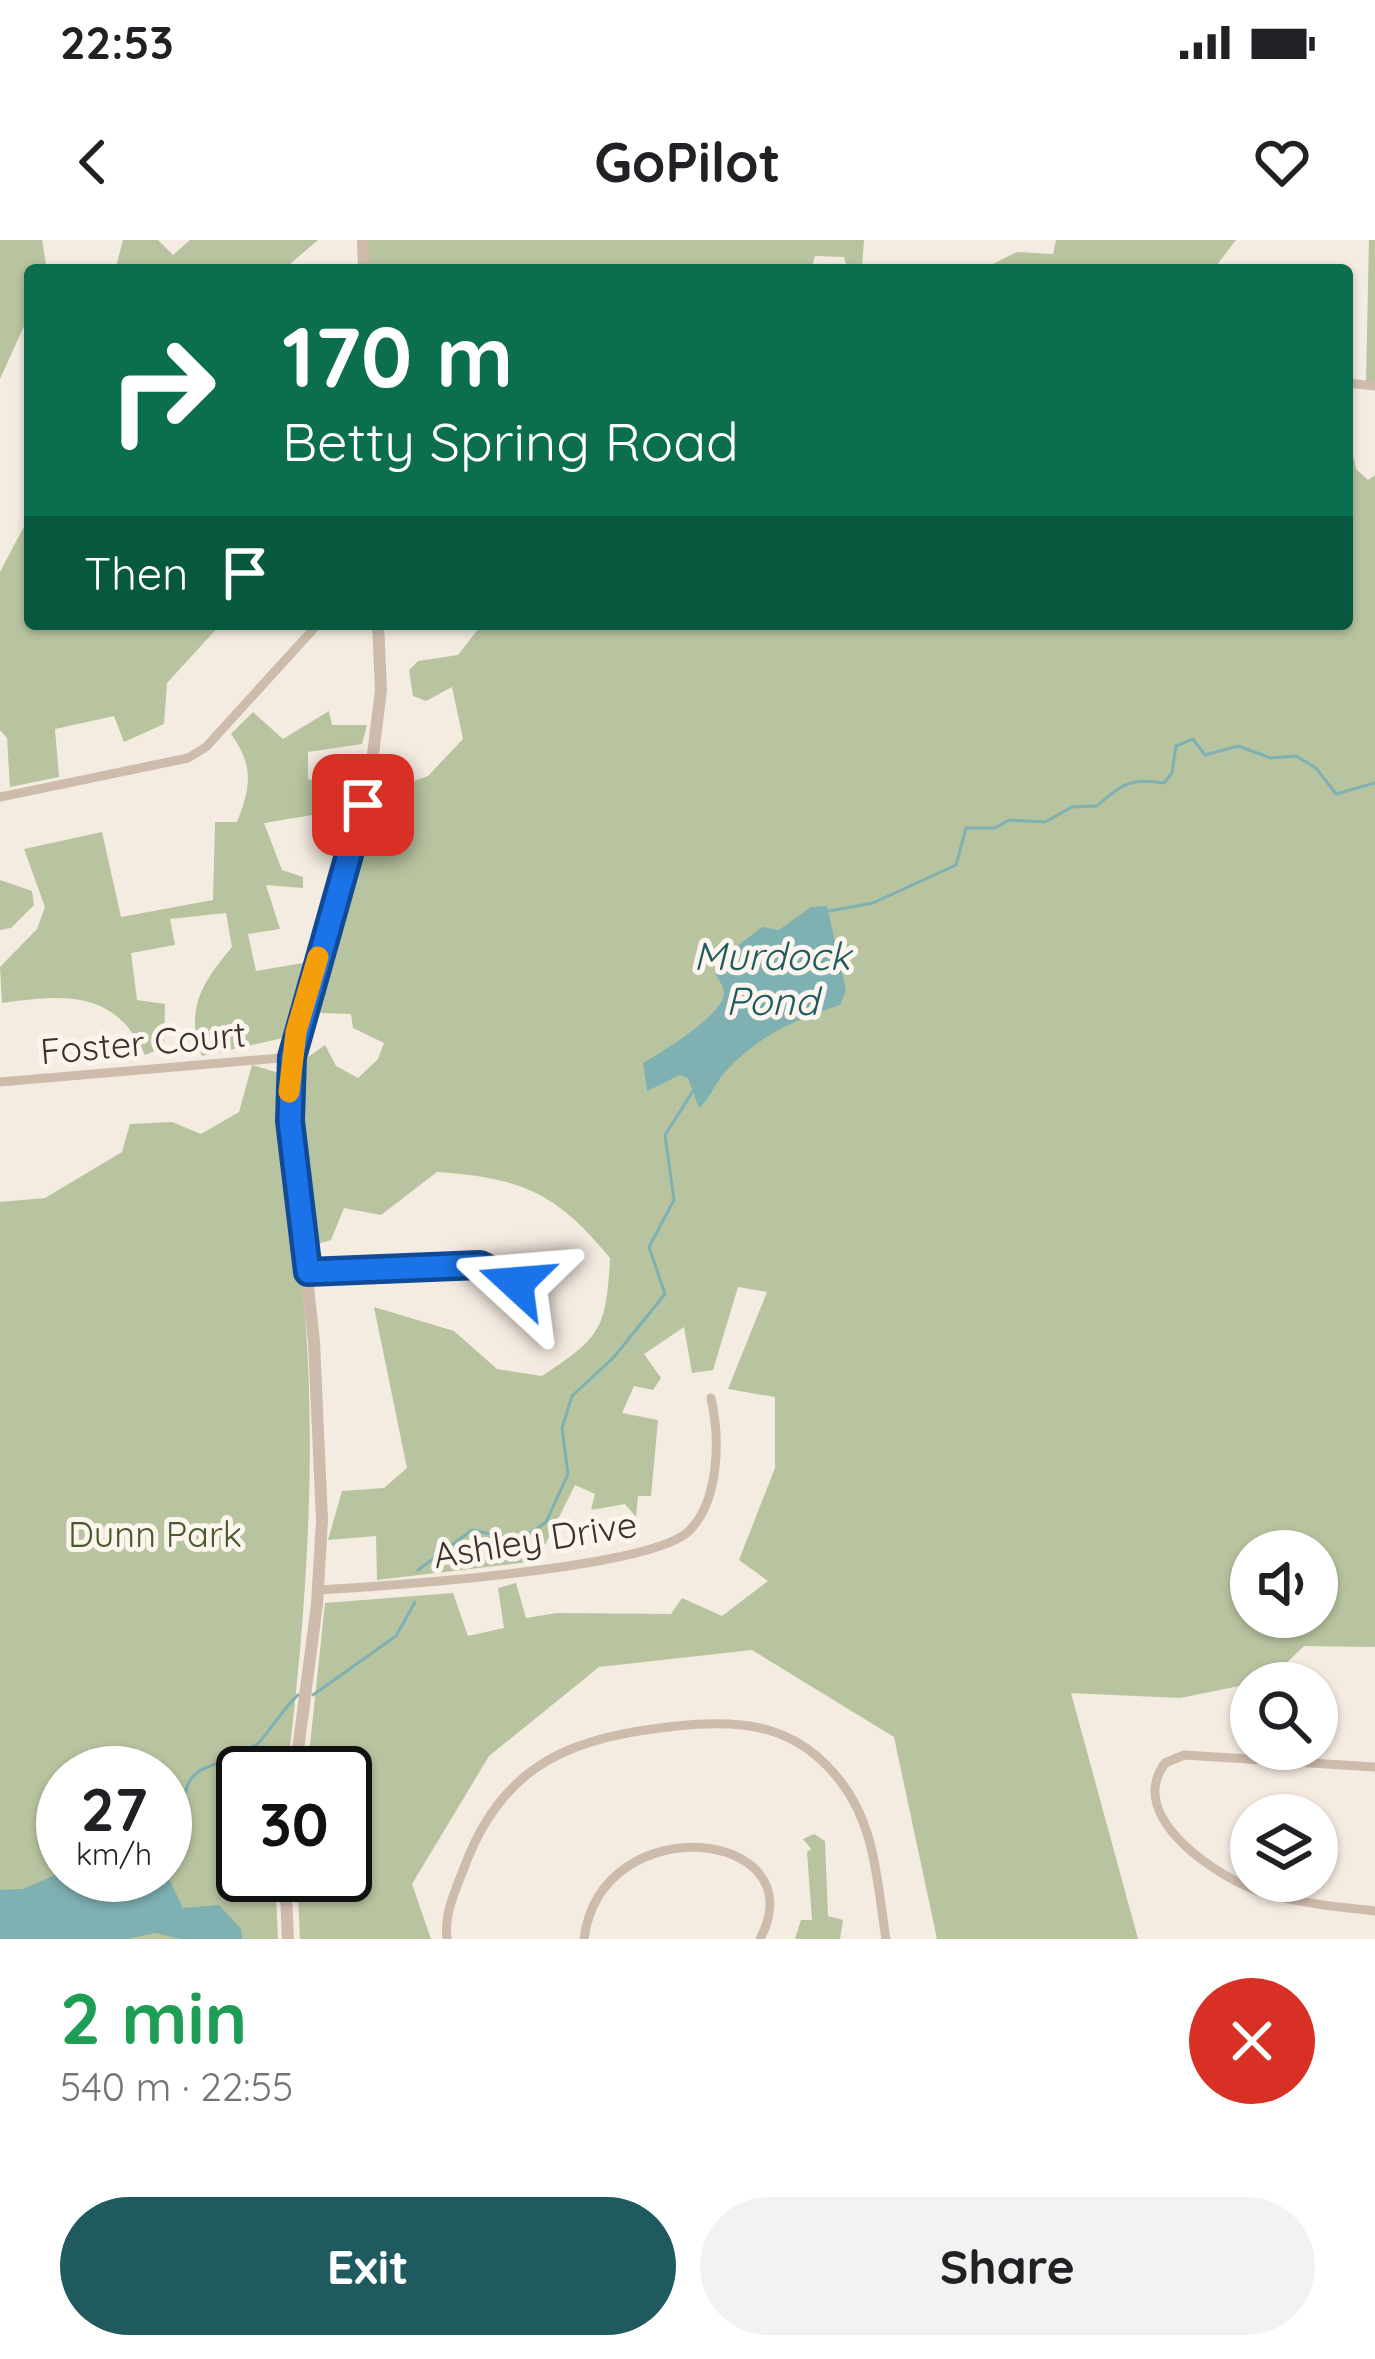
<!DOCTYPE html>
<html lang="en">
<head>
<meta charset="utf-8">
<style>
  :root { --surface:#fff; --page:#f2f2f2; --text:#202124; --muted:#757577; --accent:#1f5a5e }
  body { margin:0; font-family:Quicksand,sans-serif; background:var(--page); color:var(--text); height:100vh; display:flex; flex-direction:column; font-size:45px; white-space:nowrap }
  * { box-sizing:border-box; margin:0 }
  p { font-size:39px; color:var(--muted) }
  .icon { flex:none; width:66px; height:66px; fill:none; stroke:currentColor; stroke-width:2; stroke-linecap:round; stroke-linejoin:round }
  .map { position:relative; height:1699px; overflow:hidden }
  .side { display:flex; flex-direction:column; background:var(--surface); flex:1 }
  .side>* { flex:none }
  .top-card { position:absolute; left:24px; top:24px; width:1329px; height:366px; border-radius:12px; box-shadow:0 3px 9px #0004; background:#0b6e4f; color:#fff; overflow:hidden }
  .controls { position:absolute; left:1230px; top:1290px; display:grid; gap:24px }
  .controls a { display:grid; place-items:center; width:108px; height:108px; border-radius:50%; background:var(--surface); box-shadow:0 3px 9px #0004; font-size:60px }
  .speed { position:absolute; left:36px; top:1506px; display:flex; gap:24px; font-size:60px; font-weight:700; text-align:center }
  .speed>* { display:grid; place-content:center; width:156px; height:156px; border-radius:50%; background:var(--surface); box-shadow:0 3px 9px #0004; line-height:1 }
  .speed small { font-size:30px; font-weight:400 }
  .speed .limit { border:6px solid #111; border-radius:18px; background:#fff; color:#111 }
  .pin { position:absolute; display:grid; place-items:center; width:102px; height:102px; color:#fff; margin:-51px; border-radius:24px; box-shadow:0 6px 18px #0006 }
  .me { position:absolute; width:132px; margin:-66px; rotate:289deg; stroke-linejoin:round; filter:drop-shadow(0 0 9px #0008) }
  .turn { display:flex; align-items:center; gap:42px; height:252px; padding:0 60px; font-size:54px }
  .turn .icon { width:156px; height:156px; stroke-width:2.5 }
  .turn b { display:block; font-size:84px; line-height:102px }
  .then { display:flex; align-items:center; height:114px; padding:0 60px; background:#0003; gap:24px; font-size:45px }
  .round { display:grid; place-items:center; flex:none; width:126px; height:126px; border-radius:63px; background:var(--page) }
  .summary { display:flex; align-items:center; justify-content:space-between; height:204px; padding:0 60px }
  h1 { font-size:72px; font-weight:800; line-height:90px; color:#1e9e55 }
  .button { display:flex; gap:24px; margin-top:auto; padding:24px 60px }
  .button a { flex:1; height:138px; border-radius:72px; background:var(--accent); color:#fff; font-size:48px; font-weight:800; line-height:138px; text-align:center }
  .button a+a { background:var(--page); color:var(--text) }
  .status { display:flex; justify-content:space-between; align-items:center; height:84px; padding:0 60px; background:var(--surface); direction:ltr }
  .status svg { height:33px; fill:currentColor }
  header { display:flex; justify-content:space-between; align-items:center; height:156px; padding:0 60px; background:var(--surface); font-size:54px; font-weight:800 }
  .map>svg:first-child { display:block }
  .green { fill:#b8c4a0; fill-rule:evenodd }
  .water { fill:#7fb0b2 }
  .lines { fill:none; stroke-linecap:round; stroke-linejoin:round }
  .stream { stroke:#7fb0b2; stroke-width:3 }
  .minor { stroke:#cdbbac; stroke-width:9 }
  .tertiary { stroke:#cdbbac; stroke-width:12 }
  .route-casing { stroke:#114b97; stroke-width:30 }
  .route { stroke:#1a73e8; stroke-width:21 }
  .slow { stroke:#f59e0b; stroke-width:21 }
  .labels { text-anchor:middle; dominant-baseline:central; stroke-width:10; stroke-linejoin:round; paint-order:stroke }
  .street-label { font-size:36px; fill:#3b302b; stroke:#fbf5ee }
  .park-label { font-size:36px; fill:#4a5a2e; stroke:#fbf5ee }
  .water-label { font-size:39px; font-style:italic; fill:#1f5a5e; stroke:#fbf5ee }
</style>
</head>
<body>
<div class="status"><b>22:53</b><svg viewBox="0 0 49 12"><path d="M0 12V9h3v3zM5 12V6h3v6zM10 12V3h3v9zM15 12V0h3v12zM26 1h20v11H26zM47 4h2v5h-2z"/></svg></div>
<header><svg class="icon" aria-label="back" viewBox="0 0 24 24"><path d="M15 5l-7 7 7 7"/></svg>GoPilot<svg class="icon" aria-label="heart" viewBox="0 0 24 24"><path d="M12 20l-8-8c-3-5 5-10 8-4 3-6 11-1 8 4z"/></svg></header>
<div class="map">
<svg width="1375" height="1699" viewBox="0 0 1375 1699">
  <rect width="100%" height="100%" fill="#f4ebe1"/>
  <path class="green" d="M0,0h42l5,30h-17v43l-30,66z
    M123,0h35l15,15 17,-15h128l-35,30h-168z
    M367,0h497l-2,30h-14l-4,-13 -29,-1 -4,14h-442z
    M1056,0h180l-23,30h-233l37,-18 36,2z
    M1369,0h6v142l-9,-1z
    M1347,189l9,40 12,11 7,-5v1172l-71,-1 -35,34 -89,18 -109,-5 67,246h-201l-43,-202 -142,-87 -153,17 -110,89 -77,128 19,55h-131l-3,-64h48v-102h-38l18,-170 128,-10 15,43 36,-8 -6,-40 18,-5 10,35 31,-5 114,1 11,-16 40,18 46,-35 -29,-21 36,-92v-71l-47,-8 39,-97 -29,-5 -25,83 -21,3 -8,-46 -40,27 17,24 -8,12 -19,-4 -12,27 36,7 -7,76h-13l-2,21 -11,-13 -34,6 4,-16 -20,-9 -38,76 -160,19 -1,-44 -48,4 14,-49 42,-3 23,-20 -33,-161 80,24 43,38 45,7c59,-39 64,-46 68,-118 -54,-66 -89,-80 -173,-86l-56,43 -37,-7 -13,32 -17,5 -20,-178 31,-22 11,21 22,12 20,-19 6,-16 -31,-15 -2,-14 -30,-1 -11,-16 65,-202 53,-19 35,-37 -11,-52 -26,14 -13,-5 -4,-26 9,-9 40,-6 24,-31h865zM1251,1311h66v66h-66z
    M30,275v109h191l-54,59 -3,41 -40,18 -10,-26 -59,13 4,48 -49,10 -3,-49 -7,-8v-158z
    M329,471l3,14h35l-5,19 -54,8v27l47,12 -1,17 -90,15 18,47 21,7v11l-37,-3 14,44 -32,5 8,37 53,-9 -26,76 -81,18c-18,-47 1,-74 30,-109l-6,-34 -56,6 5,26 -44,8 6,47 28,4 -1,43 -19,8c-30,-65 -79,-61 -143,-52l-2,-36 37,-38 8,-22 -21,-58 78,-17 19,85 92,-17 2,-78h22c14,-35 17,-56 -6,-88l22,-22 30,27z
    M0,640l32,11 2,14 -23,23 -11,2z
    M252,825l27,8c-3,68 15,131 22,199 18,168 6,334 -14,501h-44v102h32l3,64h-278v-737l45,-4 77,-46 8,-28 42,-2 29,12 38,-22zM63,1533h102v102h-102z
    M814,1594l11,7 3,75 15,4 -3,19h-45l6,-19h11l-5,-68 4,-3 -8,-10z"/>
  <path class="water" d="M827,666l19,84 -6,15c-42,13 -82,31 -113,65 -12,12 -15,26 -28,38l-11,-30 -8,-3 -33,16 -4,-28c17,-10 81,-48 81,-70 0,-7 -5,-12 -8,-18l10,-20 36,-28 17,3 32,-23z
    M63,1592v43h102v-4l18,37 36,-3 22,24 1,10h-62l-25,-6 -28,6h-127v-49l23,-1 39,-17v-16l-8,-11z"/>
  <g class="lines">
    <path class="stream" d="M829,671l44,-8 83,-38 10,-37h29l14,-8 36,2 27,-15 25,-1c23,-21 35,-29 67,-23l8,-10 4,-27 17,-7 12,16 33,-9 33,12 25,-2 20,12 20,26 39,-11
      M418,1330l54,-40 48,10 26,-18 22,-48 -6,-46 10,-32 42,-39 51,-63 -16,-47 25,-47 -9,-65 28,-44
      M313,1455l83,-59 19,-34
      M165,1608l14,-14c7,-81 17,-54 77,-89 6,-3 28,-38 42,-50"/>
    <path class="minor" d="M1347,143l28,3
      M0,557l188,-39 18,-11 112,-123
      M0,842l292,-25
      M308,1032l172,-7 19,6 21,17
      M319,1350c64,-4 332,-21 370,-59 31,-31 31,-94 22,-133
      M1375,1527l-191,-12 -19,8c-41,55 55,116 99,130 34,10 75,14 111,18
      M447,1699c-3,-25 8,-48 17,-71 39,-106 109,-131 213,-142 67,-7 121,-1 164,56 35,45 36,102 45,157
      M584,1699c17,-134 234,-110 176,0"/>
    <path class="tertiary" d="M363,0l1,30
      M295,1533l22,-169 5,-84 -8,-178 -24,-221v-52l12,-61 69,-238 10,-80 -3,-66
      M285,1635l3,64"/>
  </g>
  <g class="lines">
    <defs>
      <path id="route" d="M363,565l-71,252 -2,64 18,151 172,-7 36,18"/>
    </defs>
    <use href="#route" class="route-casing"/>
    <use href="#route" class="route"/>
    <path class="slow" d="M289,852l7,-60 22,-75"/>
  </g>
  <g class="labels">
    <g class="street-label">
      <text transform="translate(143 802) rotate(-5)">Foster Court</text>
      <text transform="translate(535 1299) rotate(-9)">Ashley Drive</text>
    </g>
    <g class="park-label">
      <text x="155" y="1293">Dunn Park</text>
    </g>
    <g class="water-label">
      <text x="772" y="715">Murdock<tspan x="772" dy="45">Pond</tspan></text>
    </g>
  </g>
</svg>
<div class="controls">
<a><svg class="icon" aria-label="sound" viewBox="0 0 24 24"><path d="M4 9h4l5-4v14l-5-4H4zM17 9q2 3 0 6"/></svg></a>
<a><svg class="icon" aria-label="search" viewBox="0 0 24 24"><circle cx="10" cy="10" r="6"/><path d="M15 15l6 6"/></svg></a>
<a><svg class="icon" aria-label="layers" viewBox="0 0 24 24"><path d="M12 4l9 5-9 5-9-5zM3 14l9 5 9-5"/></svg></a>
</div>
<div class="speed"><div>27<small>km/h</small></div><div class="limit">30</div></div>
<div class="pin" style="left:363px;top:565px;background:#d93025"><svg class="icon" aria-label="arrive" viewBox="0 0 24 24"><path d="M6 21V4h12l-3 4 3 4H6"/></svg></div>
<svg class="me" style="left:516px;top:1043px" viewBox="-20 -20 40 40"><path d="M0-17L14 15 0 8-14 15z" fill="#1a73e8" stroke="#fff" stroke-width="4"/></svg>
<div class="top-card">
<div class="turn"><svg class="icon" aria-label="right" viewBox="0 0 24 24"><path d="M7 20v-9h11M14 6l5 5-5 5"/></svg><div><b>170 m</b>Betty Spring Road</div></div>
<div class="then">Then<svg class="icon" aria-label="arrive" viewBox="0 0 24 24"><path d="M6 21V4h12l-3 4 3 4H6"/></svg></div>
</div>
</div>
<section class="side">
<div class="summary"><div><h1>2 min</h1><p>540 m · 22:55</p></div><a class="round" style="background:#d93025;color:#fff"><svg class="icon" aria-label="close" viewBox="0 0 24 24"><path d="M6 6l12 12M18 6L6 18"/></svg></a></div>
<div class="button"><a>Exit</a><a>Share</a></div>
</section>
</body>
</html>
